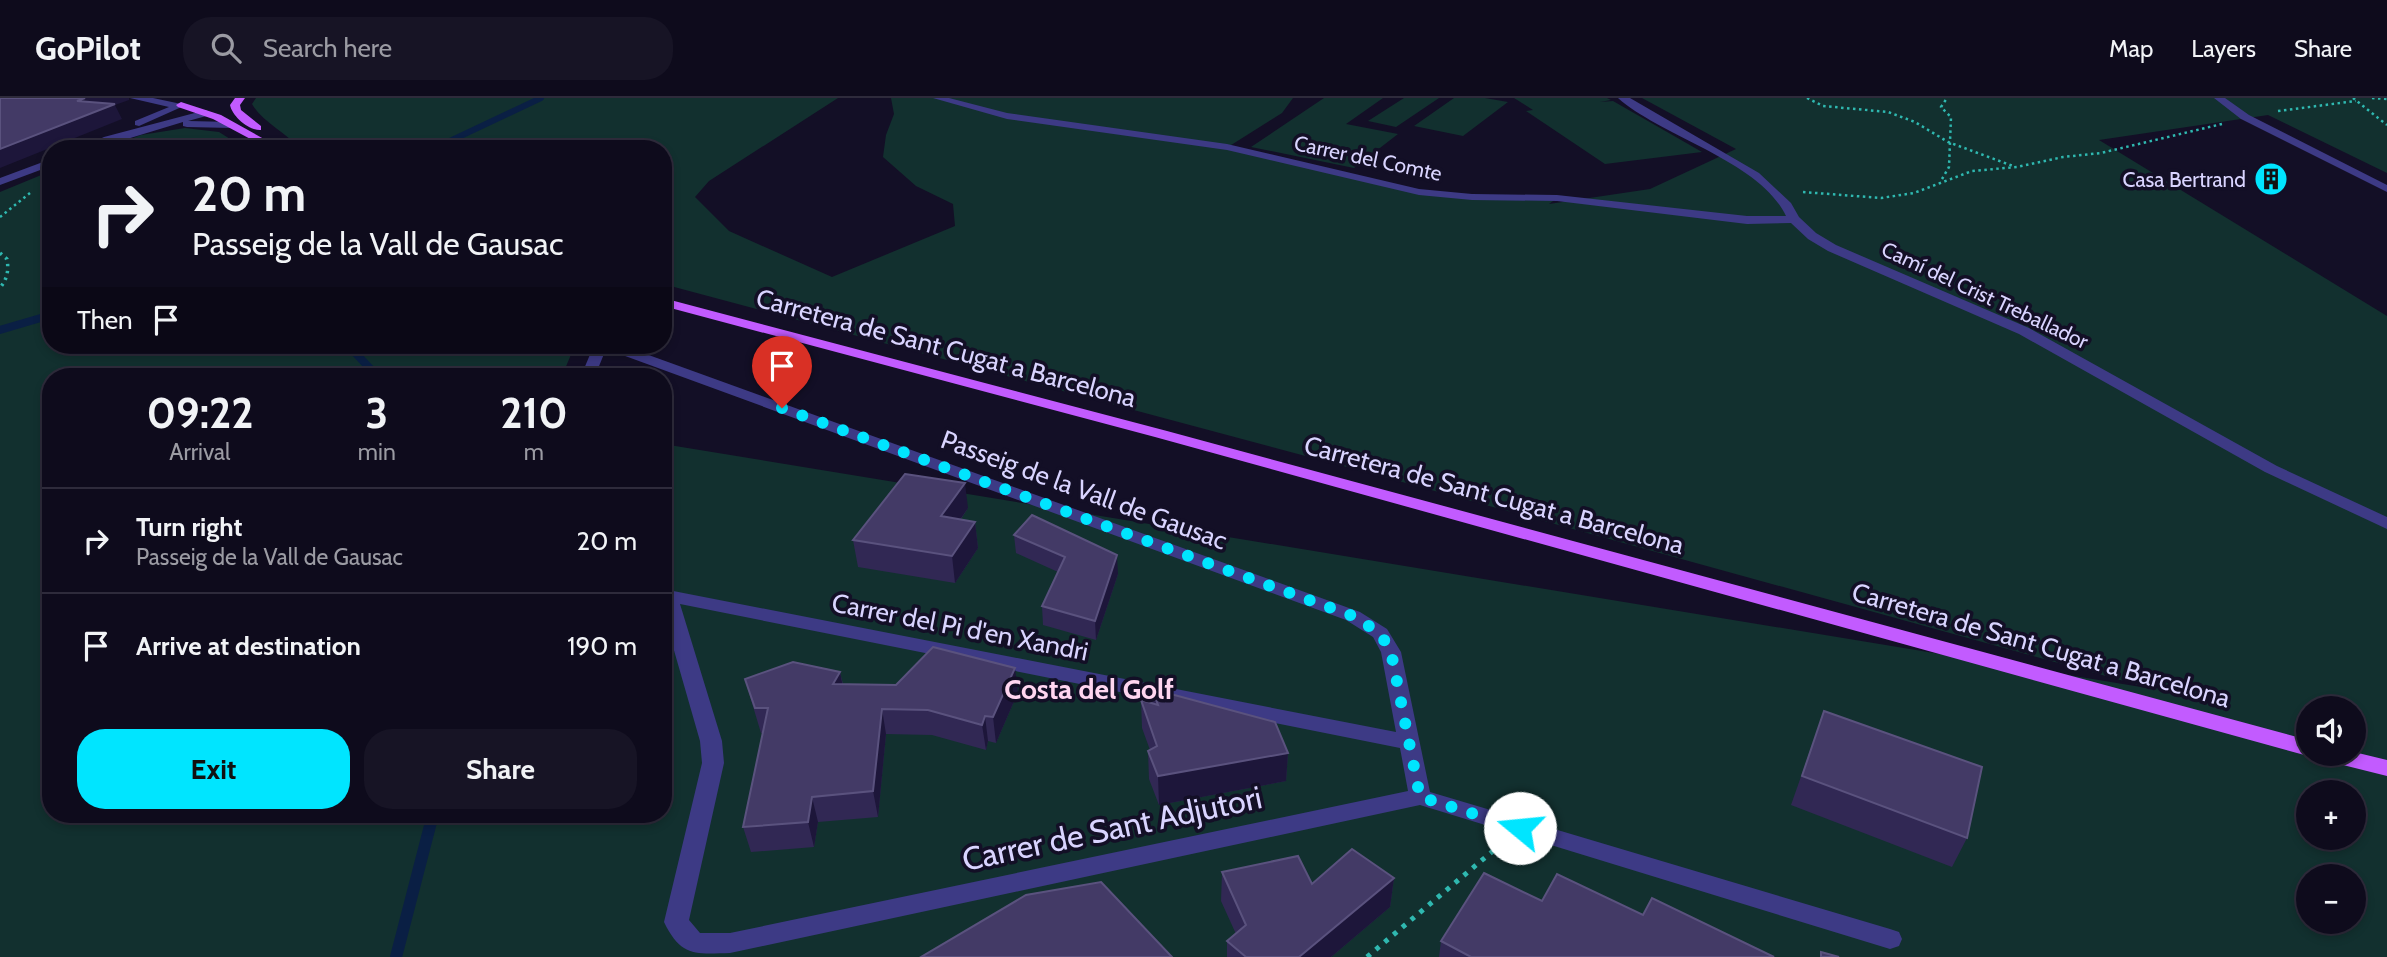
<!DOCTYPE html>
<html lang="en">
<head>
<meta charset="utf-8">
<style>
  :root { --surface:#0e0b1c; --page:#171425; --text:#f1f3f6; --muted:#9b9ba3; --line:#2e2b3b; --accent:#00e5ff }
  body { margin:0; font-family:Cabin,sans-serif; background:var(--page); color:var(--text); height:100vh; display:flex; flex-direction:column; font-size:26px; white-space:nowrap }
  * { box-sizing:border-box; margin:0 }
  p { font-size:23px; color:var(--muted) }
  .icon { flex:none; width:38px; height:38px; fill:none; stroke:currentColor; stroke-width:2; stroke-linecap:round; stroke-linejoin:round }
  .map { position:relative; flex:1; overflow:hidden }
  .side { position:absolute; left:42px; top:270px; width:630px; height:455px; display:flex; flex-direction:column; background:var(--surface); border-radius:28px; box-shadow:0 4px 10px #0003,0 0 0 2px var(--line) }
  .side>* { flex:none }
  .guide { position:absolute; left:42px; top:42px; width:630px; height:214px; border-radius:28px; box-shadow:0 4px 10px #0003,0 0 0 2px var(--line); background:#0e0b1c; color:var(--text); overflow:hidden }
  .tools { position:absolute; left:2296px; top:598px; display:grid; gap:14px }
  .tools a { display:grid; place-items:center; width:70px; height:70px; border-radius:50%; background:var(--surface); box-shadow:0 4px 10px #0003,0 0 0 2px var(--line); font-size:35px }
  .pin { position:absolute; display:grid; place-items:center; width:60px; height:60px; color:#fff; margin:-72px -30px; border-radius:50% 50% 50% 0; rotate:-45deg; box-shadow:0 0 7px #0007 }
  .pin .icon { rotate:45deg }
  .me { position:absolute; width:77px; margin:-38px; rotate:287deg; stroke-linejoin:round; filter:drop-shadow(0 0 5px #0008) }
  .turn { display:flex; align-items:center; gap:24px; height:147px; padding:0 35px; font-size:32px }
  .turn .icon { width:91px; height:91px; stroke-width:2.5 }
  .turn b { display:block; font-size:49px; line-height:60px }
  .then { display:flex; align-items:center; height:66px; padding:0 35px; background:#0003; gap:14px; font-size:26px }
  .eta { display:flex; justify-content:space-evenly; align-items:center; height:119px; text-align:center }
  .eta b { font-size:42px; font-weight:700; line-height:49px }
  .primary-button { display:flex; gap:14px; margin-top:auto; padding:14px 35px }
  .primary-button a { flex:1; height:80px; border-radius:28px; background:var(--accent); color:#111; font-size:28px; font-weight:700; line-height:80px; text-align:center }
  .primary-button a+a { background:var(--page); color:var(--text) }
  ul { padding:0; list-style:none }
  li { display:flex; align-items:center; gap:21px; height:105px; padding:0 35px; border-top:2px solid var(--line) }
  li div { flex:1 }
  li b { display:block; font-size:26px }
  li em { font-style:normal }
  header { display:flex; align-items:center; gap:42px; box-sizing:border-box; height:98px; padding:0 35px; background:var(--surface); border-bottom:2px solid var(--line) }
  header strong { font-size:33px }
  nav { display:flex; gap:38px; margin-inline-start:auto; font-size:24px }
  .search { width:490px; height:63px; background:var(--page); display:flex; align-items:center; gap:18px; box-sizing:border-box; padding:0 24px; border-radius:28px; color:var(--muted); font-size:26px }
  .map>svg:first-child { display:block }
  .green { fill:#12302f; fill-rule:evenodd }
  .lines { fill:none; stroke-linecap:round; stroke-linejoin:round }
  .stream-far2 { stroke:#0a1f44; stroke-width:6 }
  .stream-far1 { stroke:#0a1f44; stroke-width:8 }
  .stream { stroke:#0a1f44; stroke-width:12 }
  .path-far2 { stroke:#2fb8b0; stroke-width:2.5; stroke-dasharray:2.5 3.5; stroke-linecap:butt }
  .path-far1 { stroke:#2fb8b0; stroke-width:3.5; stroke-dasharray:2.5 4.5; stroke-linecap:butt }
  .path { stroke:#2fb8b0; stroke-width:5; stroke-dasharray:4.5 7; stroke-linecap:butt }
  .minor { fill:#3d3a85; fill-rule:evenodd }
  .major { fill:#c25bff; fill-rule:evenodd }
  .wall { fill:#312854 }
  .shaded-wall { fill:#1d163a }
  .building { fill:#433a66; stroke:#5a527e; stroke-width:2 }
  .route { stroke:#00e5ff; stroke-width:12; stroke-dasharray:0 21.6 }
  .labels { text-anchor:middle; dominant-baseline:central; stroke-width:7; stroke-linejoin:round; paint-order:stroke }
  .far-street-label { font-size:21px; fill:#d9d4ff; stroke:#130f26 }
  .far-poi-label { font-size:21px; fill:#d9d4ff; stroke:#130f26; text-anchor:end }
  .street-label { font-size:26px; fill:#d9d4ff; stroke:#130f26 }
  .neighbourhood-label { font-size:28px; font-weight:bold; fill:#ffd6f0; stroke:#130f26 }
  .near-street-label { font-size:32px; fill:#d9d4ff; stroke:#130f26 }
</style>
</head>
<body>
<header>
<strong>GoPilot</strong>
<div class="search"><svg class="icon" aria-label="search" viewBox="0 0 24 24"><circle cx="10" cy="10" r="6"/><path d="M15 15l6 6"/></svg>Search here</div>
<nav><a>Map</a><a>Layers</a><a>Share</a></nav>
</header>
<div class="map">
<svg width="2387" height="859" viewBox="0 0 2387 859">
  <rect width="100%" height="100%" fill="#130f26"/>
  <path class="green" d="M256,0h582l-129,83 -14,16 34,34 103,46 123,-51 -2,-22 -37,-18 -33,-29 3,-22 8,-21 -3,-16h402l-11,15 -54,34 191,45 138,6 -8,6 101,-15 86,-40 -94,-51h745v75l-119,-58 -169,25 288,176v641h-2387v-765l51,-21v174h524l-13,31c-45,0 -91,-4 -135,0h-376v438h612v-370l1490,245 -758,-209 -732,-196v-135h-363c-14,-17 -38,-27 -48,-45zM2308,611h46v45h-46zM2308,695h46v45h-46zM2308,779h46v45h-46z
    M1324,0h59l-37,26 52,10 -44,34 -103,-21z
    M1404,0h35l-43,29 -28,-6z
    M1454,0h31l23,4 -45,34 -49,-10z
    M1514,0h93l4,2 -11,2 13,-1 89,51 -97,12 -79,-53 7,-1z
    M185,30l34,4 27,17h-142l37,-14z"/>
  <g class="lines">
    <path class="stream-far2" d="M433,51l108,-51"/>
    <path class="stream-far1" d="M0,232l51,-15
      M348,247l29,31"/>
    <path class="stream" d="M396,859l35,-135 -2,-8"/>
    <path class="path-far2" d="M1807,0l16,8 65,6 27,10 33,20 65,24
      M2353,0l34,27
      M2372,0l15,1
      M2278,13l78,-10
      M1942,81l7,-12 2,-50 -10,-10 6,-9
      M1803,94l78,6 33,-5 58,-22 45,-4 46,-10 38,-4 121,-29
      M0,119l30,-24"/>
    <path class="path-far1" d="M0,155l7,6c2,12 0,20 -7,29"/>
    <path class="path" d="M1367,859l133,-112"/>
    <path class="minor" d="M130,0h23l33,7 -47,21 -4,-1v-4l34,-14z
      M933,0h16l58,15 220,31 192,45 53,5 85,1 190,21h39c-26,-55 -124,-79 -168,-118h12l129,75 32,30 8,14 17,16 20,12 193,83 248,138 110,51v12l-122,-57 -246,-138 -191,-83 -20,-12 -17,-16 -44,1 -190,-23 -85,-1 -53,-5 -192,-45 -220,-31z
      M2214,0h11l24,17 138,70v7l-146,-73z
      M206,12l5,3 -1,2 -22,6 44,1 5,3 -5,3 -45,-1 -4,-1v-4l-89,27h-15l25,-12z
      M51,61v7l-51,19v-7z
      M594,247h27l739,267 27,17 14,23 29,140 460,137 9,3 3,7 -3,7 -9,3 -470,-144 -690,148c-35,1 -49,4 -66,-31l38,-159 -2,-22 -37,-129v-23l733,143 -15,-80 -8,-15 -27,-17 -740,-271 -11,27h-14zM680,506l720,144 8,43 -678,142h-30l-11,-13 35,-157 -2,-22z"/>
    <path class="major" d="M235,0h10l-5,7 1,5 20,16v4c-12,1 -29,-14 -31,-25z
      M181,4l40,13 61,34h-13l-56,-30 -35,-12 -2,-2z
      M663,200l504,133 1141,309v14h5l-5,2 -1153,-319 -492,-131z
      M2354,654l33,8v16l-64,-16 -3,-6h34z"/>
  </g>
  <path class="wall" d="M968,410l-7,11 14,3 3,26 -23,35 -97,-16 -5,-27z
    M1014,437l104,39 -22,66 -53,-15 -1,-19 16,-34 -42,-19z
    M840,574l3,12 175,8 -22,51 -8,-2 -2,9 -54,-15 -46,-1 -8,83 -60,5 -4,25 -63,5 -8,-25 20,-94h-2l-9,-30 -7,-24z
    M1152,591l136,64 -2,28 -127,24 -10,-26 -1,-28 2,-1 -8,-22 -1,-28 11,3z
    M1824,613l143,127 -15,29 -161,-62z
    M1222,774l90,12 82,-6 -4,29 -59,50h-104v-16l9,-7 -15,-33z
    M1542,803l101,14 131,42h-335l2,-16z"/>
  <path class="shaded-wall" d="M85,0h44v2l-14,5 7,14 -122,49v-19l77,-48z
    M965,385l3,25 -24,35 -3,-27z
    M975,424l3,26 -23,35 -3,-27z
    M1117,457l1,19 -22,66 -1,-19z
    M1015,570l3,24 -22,51 -3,-26z
    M840,574l5,25 -12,-13z
    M882,611l4,25 -8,83 -5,-26z
    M985,618l3,25 -2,9 -4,-25z
    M1288,655l-2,28 -127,24 -1,-29z
    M812,699l6,25 -4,25 -6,-25z
    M1394,780l-4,29 -59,50h-32z"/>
  <path class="building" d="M0,0h85l-8,3 38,3 -115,45z
    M905,376l60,9 -24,33 34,6 -23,34 -99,-16z
    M1032,417l85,40 -22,66 -53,-15 23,-49 -51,-22z
    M933,549l82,21 -22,49 -8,-1 -3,9 -54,-15 -46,-1 -9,82 -61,6 -4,25 -65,5 25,-119h-13l-10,-29 48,-17 47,10 -7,12 63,1z
    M1152,591l123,33 13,31 -130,23 -10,-25 9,-5 -16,-46 17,5z
    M1824,613l158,56 -15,71 -165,-62z
    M1352,751l42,29 -95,79h-53l-19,-16 19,-16 -24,-53 76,-16 14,28z
    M1484,775l58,28 15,-27 86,41 9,-17 122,59h-303l-30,-16z
    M1101,784l71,75h-251l105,-62z
    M1821,854l18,5h-18z"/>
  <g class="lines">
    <path class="route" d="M782,310l571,208 27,17 11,19 29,145 100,31"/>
  </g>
  <defs>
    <symbol id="building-disc" viewBox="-11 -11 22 22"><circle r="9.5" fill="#00e5ff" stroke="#130f26"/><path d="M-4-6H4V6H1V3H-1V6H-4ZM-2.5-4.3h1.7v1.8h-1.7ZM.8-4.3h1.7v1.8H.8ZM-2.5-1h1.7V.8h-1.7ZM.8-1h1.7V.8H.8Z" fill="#111"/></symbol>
  </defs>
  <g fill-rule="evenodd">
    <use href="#building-disc" x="2252" y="62" width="38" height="38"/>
  </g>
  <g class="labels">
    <g class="far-street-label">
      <text transform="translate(1368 60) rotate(12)">Carrer del Comte</text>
      <text transform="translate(1985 197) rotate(25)">Camí del Crist Treballador</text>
    </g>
    <g class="far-poi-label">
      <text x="2246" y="81">Casa Bertrand</text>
    </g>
    <g class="street-label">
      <text transform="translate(946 250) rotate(15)">Carretera de Sant Cugat a Barcelona</text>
      <text transform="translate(1084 392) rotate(20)">Passeig de la Vall de Gausac</text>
      <text transform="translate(1494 397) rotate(15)">Carretera de Sant Cugat a Barcelona</text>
      <text transform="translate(960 529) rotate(11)">Carrer del Pi d'en Xandri</text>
      <text transform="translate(2041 547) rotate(16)">Carretera de Sant Cugat a Barcelona</text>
    </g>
    <g class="neighbourhood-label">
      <text x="1089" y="591">Costa del Golf</text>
    </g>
    <g class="near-street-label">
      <text transform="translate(1112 730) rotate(-12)">Carrer de Sant Adjutori</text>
    </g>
  </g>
</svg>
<div class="tools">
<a><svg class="icon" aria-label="sound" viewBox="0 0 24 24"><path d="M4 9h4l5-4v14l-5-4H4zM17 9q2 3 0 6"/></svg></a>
<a>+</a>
<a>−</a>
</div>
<div class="pin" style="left:782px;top:310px;background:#d93025"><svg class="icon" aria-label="arrive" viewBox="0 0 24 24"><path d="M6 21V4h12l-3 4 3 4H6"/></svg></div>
<svg class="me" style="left:1520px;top:730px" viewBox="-20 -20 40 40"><circle r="19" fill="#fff"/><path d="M0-13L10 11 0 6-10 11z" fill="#00e5ff"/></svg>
<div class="guide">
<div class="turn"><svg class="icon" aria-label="right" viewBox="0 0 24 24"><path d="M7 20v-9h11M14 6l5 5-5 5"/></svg><div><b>20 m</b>Passeig de la Vall de Gausac</div></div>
<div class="then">Then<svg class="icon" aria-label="arrive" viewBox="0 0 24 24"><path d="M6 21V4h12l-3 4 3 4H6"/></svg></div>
</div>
<section class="side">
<div class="eta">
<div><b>09:22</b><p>Arrival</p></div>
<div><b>3</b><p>min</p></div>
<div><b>210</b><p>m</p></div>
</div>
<ul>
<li><svg class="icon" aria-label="right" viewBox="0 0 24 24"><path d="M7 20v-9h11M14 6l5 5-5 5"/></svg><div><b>Turn right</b><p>Passeig de la Vall de Gausac</p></div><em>20 m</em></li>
<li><svg class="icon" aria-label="arrive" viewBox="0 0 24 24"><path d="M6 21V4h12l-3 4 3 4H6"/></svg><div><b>Arrive at destination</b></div><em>190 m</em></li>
</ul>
<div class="primary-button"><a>Exit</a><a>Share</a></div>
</section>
</div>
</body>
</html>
